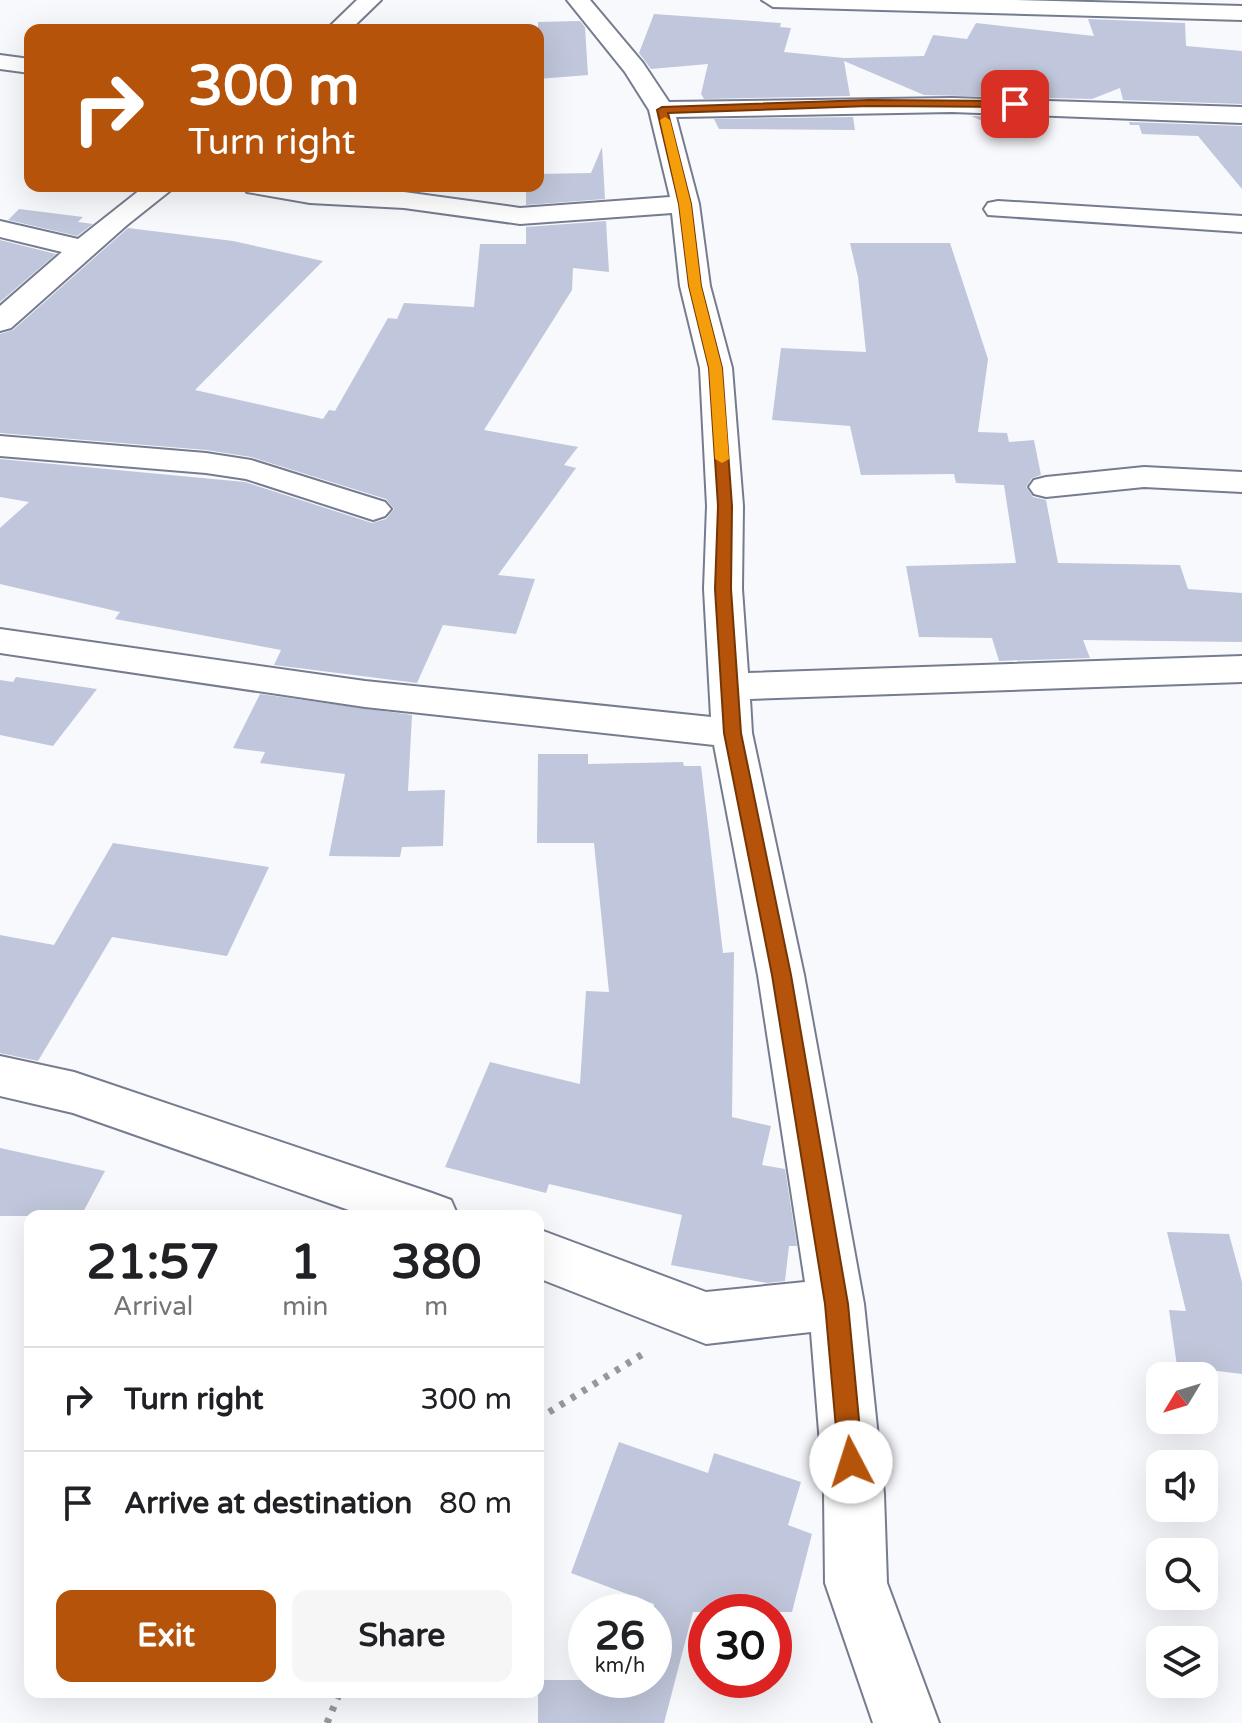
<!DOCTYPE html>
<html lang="en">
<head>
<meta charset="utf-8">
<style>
  :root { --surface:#fff; --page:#f6f6f6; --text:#202124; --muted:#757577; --line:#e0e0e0; --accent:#b45309 }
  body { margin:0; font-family:"Varela Round",sans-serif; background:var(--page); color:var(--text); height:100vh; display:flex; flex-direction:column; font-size:30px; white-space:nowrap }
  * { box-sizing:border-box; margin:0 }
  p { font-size:26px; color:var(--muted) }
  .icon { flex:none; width:44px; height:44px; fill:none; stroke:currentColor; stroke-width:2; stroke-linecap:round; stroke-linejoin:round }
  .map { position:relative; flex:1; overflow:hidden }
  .drawer { position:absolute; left:24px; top:1210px; width:520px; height:488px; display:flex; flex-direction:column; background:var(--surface); border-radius:16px; box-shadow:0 8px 32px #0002 }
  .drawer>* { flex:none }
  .banner { position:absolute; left:24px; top:24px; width:520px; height:168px; border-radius:16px; box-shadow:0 8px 32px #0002; background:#b45309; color:#fff; overflow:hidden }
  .needle { width:52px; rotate:232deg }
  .controls { position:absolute; left:1146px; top:1362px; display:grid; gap:16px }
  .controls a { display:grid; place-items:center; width:72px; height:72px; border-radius:16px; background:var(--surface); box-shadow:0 8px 32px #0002; font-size:40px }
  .speed { position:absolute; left:568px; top:1594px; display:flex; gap:16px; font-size:40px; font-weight:700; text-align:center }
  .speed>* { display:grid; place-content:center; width:104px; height:104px; border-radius:50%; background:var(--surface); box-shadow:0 8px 32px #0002; line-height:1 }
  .speed small { font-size:20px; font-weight:400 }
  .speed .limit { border:12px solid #d22; background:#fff; color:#111 }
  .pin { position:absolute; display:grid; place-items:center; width:68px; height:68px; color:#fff; margin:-34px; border-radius:16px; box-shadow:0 4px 12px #0006 }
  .me { position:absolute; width:88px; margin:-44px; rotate:355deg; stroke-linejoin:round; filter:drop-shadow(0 0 6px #0008) }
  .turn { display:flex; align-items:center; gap:28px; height:168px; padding:0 32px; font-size:36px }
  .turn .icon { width:104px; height:104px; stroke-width:2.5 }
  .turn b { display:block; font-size:56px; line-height:68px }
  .eta { display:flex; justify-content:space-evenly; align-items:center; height:136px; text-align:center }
  .eta b { font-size:48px; font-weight:700; line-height:56px }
  .primary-button { display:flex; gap:16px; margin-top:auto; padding:16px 32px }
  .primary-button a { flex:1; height:92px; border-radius:16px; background:var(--accent); color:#fff; font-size:32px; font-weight:700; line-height:92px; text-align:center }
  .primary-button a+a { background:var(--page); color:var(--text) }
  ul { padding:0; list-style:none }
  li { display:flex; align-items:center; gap:24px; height:104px; padding:0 32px; border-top:2px solid var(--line) }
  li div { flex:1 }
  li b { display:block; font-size:30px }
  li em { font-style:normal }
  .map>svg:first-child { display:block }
  .building { fill:#c0c6db }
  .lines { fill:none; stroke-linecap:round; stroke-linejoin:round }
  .street-casing { stroke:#767c8f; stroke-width:4 }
  .path { stroke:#96989e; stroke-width:7; stroke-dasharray:5 8; stroke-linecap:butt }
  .street { fill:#fff; fill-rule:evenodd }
  .route { fill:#b45309; stroke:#753606; stroke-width:2 }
  .slow { fill:#f59e0b }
</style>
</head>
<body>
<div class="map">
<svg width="1242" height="1723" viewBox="0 0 1242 1723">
  <rect width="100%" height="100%" fill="#f8f9fd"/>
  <path class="building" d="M654,14l127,9 -1,4 11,1 -7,24 60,6 80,-2 9,-21 34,4 9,-16 118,13 -6,-17 97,4 1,23 56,5v53l-119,-4 -3,-12 -28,11 -168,-4 -80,-34 6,35 -146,3 -3,-5 7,-30 -57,5 -12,-16z
    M580,21l5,6 3,48 -50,4v-57z
    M971,116l73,2 -35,15z
    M853,117l2,13 -136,-1 -5,-10z
    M1129,122l113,4v63l-44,-53 -56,-2 -3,-9h-9z
    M602,147l3,52 -79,6v-19h12v-12l53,-1z
    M19,209l64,8 -5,5 15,2 -16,12 -69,-16z
    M606,221l3,51 -36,-4 -1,22 -88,140 94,17 -14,18 12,3 -78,107 37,4 -19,55 -73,-9 -26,58 -143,-18 7,-15 -166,-31 5,-7 -120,-28v-56l29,-26 -29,-5v-38l245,23 127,41 14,-4 8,-10 -8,-10 -135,-42 -45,-7 -206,-17v-99l13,-4 115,-102 105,13 90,20 -128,129 128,29 6,-9 6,1 53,-93 9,1 7,-16 70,4 6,-63h46v-17z
    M0,240l56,14 -56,48z
    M850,243h100l38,116 -10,73 29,1 2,9 25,-2 7,35 -9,3 -6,9 7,10 13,3 12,63 122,2 8,24 54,4v49l-159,-2 7,18 -91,3 -7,-23 -73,-1 -13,-71 110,-3 -12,-78 -48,-2 -2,-9 -93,1 -11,-49 -78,-6 9,-72 85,4 -8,-75z
    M16,677l81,12 -44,57 -53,-11v-55l13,2z
    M260,694l152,21 -4,76 37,-1 -2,56 -41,1 -2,10 -71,-1 16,-82 -85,-11 5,-11 -32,-4z
    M538,754h50v10l95,-2 1,4h17l22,187 11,-1 -2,165 39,9 -9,39 23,4 12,77h-8l-4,35 -18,2 -96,-18 11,-50 -133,-31 -3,9 -101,-26 45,-105 90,22 6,-93 23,1 -15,-149h-57z
    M113,843l156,24 -42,89 -115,-19 -74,124 -38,-8v-118l54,10z
    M0,1148l105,23 -24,45h-81z
    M1167,1232l62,2 13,48v92l-65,-8 -8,-56 17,1z
    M619,1442l89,31 6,-20 87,29 -13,43 24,9 -20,78h-99l-29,111h-126v-43h116v-76l-83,-31z"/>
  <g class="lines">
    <defs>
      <path id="street" d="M357,0h24l-31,30h-24z
        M567,0h23l53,63 26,39 283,-4 290,9v16l-290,-11 -276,5 23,87 11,82 22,82 11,138 -1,83 6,84 494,-17v26l-492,17 2,34 52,242 60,329 20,190 3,89 52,140h-66l-48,-140 -1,-89 -13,-162 -105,12 -168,-66v-49l168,63 99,-10 -47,-307 -44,-230 -349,-38 -365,-54v-24l365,52 346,36 -7,-128 3,-83 -7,-138 -20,-82 -8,-73 -152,11 -116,-16 -94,-5 -63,-11 -3,-6 160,6 116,16 150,-11 -21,-87 -24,-38z
        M762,0h254l226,6v14l-469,-13z
        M0,55l30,4v14l-30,-4z
        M145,186h31l-49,39 -116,103 -11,3v-25l62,-54 -62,-15v-16l78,18z
        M998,201l244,15v16l-254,-17 -4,-6 4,-6z
        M0,436l206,17 45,7 134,42 6,7 -6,7 -12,4 -127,-41 -40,-6 -206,-17z
        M1144,467l98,5v20l-98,-5 -98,10 -12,-3 -5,-7 5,-7 12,-3z
        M0,1056l74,16 358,121 19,7 7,16h-92l-293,-103 -73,-17z"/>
    </defs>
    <use href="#street" class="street-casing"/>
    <path class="path" d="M538,1419l108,-67
      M327,1723l13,-31"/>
    <use href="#street" class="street"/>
  </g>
  <path class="route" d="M869,100l146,1 6,3 -6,3 -146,-1 -201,7 23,91 10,82 21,82 10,138 -1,83 10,144 50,242 57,329 15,158 -4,9 -8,3 -9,-3 -3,-9 -14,-158 -53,-329 -48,-242 -9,-144 3,-83 -9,-138 -20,-82 -10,-82 -22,-94 5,-3z"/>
  <path class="slow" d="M665,117l5,3 21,84 10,82 21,82 7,91 -7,4 -7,-4 -6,-91 -20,-82 -10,-82 -19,-84z"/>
</svg>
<div class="controls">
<a><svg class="needle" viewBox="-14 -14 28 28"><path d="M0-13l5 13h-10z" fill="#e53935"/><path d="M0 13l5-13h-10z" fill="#757577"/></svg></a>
<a><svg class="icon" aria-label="sound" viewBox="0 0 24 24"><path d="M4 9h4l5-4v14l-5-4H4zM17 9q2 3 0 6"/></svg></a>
<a><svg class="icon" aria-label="search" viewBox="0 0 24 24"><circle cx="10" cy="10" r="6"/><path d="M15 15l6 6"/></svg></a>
<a><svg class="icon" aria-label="layers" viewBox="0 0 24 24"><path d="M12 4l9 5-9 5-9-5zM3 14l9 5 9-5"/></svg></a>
</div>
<div class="speed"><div>26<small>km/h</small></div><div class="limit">30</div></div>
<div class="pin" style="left:1015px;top:104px;background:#d93025"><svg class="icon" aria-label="arrive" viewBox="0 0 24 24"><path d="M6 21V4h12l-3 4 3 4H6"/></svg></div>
<svg class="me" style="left:851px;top:1462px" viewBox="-20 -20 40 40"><circle r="19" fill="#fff"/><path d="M0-13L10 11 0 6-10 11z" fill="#b45309"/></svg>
<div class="banner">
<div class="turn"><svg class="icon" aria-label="right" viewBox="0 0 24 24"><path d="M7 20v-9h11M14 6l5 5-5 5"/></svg><div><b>300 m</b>Turn right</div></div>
</div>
<section class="drawer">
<div class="eta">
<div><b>21:57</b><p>Arrival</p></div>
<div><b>1</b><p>min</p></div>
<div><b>380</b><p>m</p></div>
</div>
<ul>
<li><svg class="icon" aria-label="right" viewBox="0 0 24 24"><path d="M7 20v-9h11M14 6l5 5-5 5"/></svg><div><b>Turn right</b></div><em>300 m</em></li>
<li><svg class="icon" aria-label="arrive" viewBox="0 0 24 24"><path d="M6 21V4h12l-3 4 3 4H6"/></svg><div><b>Arrive at destination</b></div><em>80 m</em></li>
</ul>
<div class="primary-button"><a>Exit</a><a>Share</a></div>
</section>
</div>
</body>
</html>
